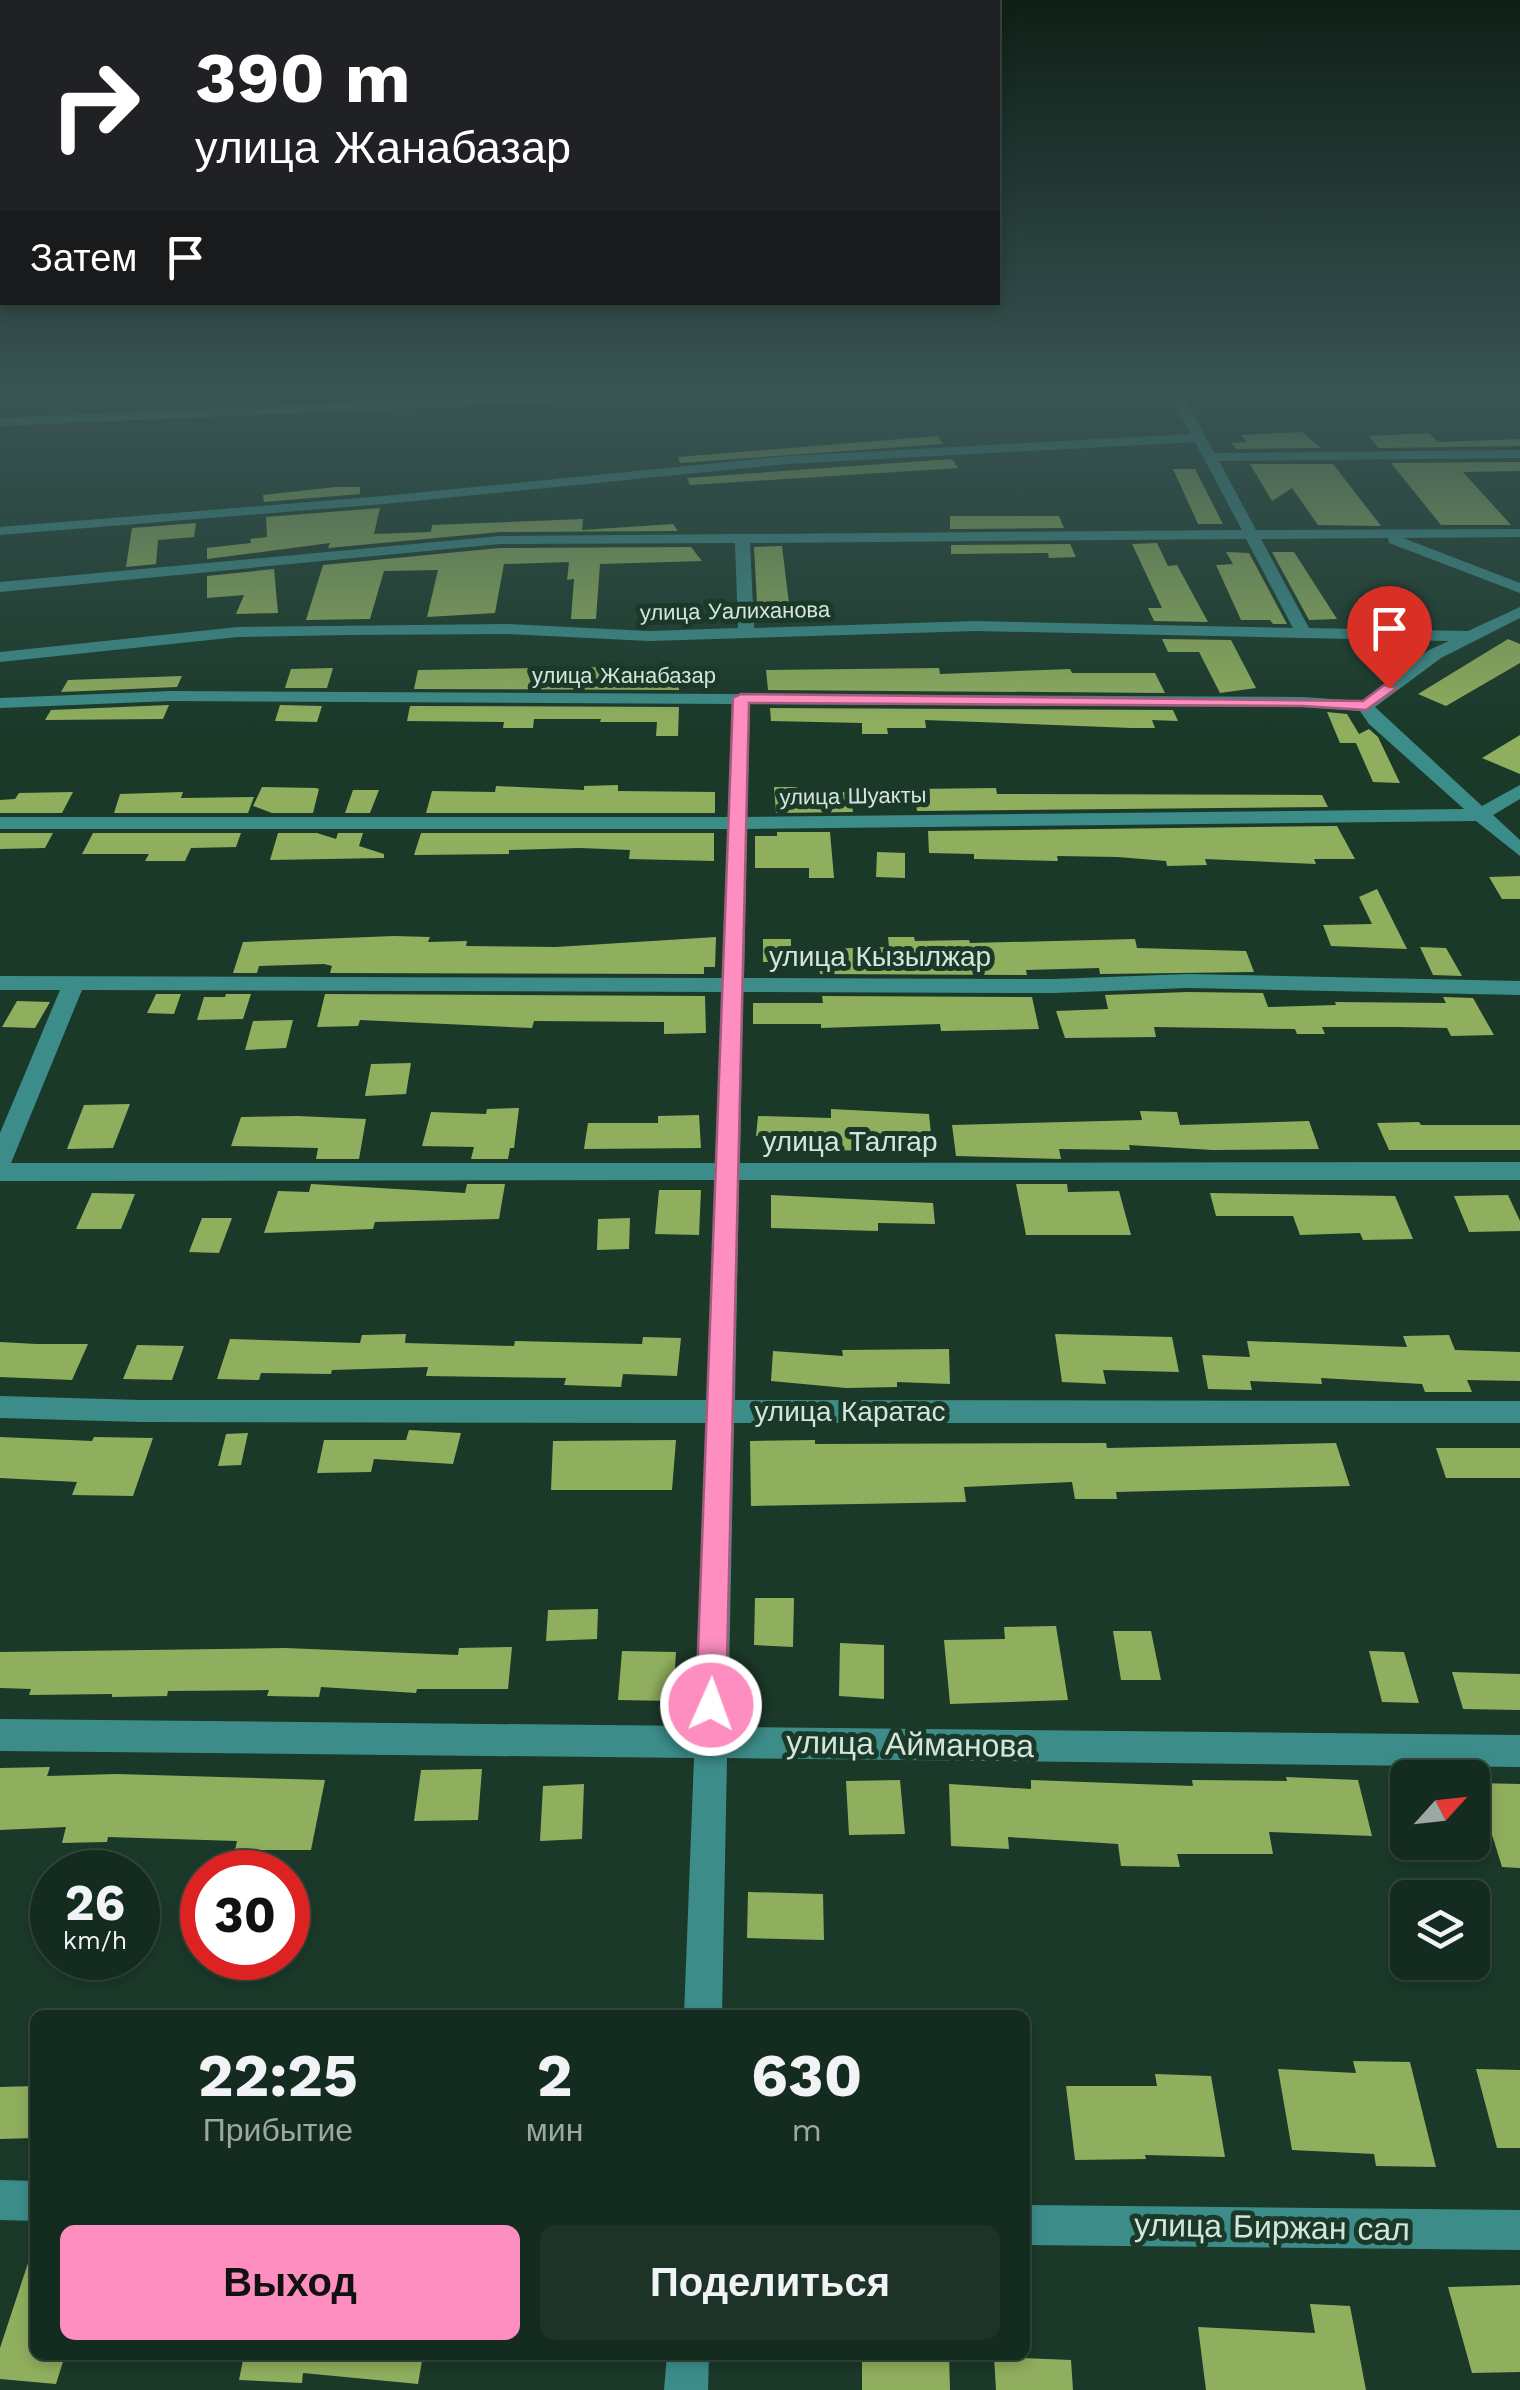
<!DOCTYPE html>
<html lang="ru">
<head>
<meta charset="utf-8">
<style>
  :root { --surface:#142b1f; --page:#1d3328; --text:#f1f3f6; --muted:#9da7a4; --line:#33473d; --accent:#fd8ebf }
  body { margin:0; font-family:"Work Sans",sans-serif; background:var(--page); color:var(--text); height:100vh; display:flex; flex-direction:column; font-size:38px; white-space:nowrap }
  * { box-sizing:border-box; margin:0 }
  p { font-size:32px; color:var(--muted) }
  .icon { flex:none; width:55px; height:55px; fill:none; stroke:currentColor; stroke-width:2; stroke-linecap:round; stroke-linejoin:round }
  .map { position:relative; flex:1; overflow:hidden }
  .side { position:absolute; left:30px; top:2010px; width:1000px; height:350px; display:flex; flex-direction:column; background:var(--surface); border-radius:15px; box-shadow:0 5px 15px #0003,0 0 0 2px var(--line) }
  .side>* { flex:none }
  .banner { position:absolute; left:0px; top:0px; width:1000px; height:305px; box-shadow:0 5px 15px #0003,0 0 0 2px var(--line); background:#202124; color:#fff; overflow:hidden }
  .needle { width:65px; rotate:63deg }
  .controls { position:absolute; left:1390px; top:1760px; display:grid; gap:20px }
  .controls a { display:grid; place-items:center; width:100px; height:100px; border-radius:15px; background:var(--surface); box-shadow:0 5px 15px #0003,0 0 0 2px var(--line); font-size:50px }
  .speed { position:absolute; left:30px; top:1850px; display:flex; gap:20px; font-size:50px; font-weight:700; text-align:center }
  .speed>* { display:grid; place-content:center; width:130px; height:130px; border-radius:50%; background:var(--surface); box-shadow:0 5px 15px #0003,0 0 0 2px var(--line); line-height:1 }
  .speed small { font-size:25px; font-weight:400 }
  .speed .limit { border:15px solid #d22; background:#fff; color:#111 }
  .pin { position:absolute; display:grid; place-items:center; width:85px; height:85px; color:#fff; margin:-102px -42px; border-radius:50% 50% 50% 0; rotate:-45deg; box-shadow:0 0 10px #0007 }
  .pin .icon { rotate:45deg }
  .me { position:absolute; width:110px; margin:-55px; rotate:2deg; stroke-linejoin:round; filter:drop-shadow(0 0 8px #0008) }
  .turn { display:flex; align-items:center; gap:35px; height:210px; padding:0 30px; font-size:45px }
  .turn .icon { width:130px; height:130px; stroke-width:2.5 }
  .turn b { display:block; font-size:70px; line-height:85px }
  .then { display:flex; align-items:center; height:95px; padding:0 30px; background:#0003; gap:20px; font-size:38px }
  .eta { display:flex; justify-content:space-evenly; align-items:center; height:170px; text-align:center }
  .eta b { font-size:60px; font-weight:700; line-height:70px }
  .primary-button { display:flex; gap:20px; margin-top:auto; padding:20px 30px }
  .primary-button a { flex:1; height:115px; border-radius:15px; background:var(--accent); color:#111; font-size:40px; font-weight:700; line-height:115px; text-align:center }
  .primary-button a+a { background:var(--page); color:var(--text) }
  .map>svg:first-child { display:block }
  .building { fill:#90af5e }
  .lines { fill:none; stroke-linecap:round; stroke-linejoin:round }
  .minor { fill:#3c8d8a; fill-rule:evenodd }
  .route { fill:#fd8ebf; stroke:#a45c7c; stroke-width:2.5 }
  .labels { text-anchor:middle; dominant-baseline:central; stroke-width:10; stroke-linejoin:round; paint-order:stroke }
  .far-street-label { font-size:22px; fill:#d4e5db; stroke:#1b3929 }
  .street-label { font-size:28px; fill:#d4e5db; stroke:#1b3929 }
  .near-street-label { font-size:32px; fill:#d4e5db; stroke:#1b3929 }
</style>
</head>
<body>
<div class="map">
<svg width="1520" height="2390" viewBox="0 0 1520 2390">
  <rect width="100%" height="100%" fill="#1b3929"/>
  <path class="building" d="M1302,432l19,16 -85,1 -5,-6 16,-1 -6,-7z
    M1429,433l9,9 82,-3v7l-142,2 -9,-12z
    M938,436l5,8 -263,19 -2,-6z
    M952,459l6,9 -268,17 -3,-7z
    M1520,462v9l-57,1 48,53h-70l-50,-62z
    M1250,464h83l48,62 -63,-1 -26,-37 -20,13z
    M1173,469h22l28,55h-25z
    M335,487h25v7l-96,8 -1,-7z
    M380,508l-6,26 57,-2 1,-7 151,-6 -1,11 91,-6 5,7 -178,1 -172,16 2,-5 -123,16v-11l44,-5 -1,-4 17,-2 -1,-20z
    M950,516h109l5,12 -114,1z
    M196,523l-2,14 -36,3 -2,24 -30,3 6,-39z
    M1157,543l11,23 9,-1 31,57 -54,-1 -6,-13h14l-30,-64z
    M1070,544l6,13 -27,1 -1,-5 -97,1v-9z
    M782,546l9,74 -33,1 -4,-74z
    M691,547l11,14 -102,3 -4,55h-25l3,-40 -7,1 2,-18 -65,2 -9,49 -68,4 11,-47 -54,1 -14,48 -64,1 17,-55 177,-17z
    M1226,552l23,1 38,71h-14l-3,-4h-29l-25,-55 17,-1z
    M1272,552h22l43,67 -28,1z
    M274,569l4,44 -42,1 8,-19 -37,3v-22z
    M1162,639l69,1 25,48 -36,5 -21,-41h-31z
    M1508,639l12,5v19l-74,43 -28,-12z
    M1369,643l27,1 12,17 -7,6h-16z
    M589,667l90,4v19l-265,-1 4,-19z
    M333,668l-6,20h-42l6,-19z
    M939,668l1,6 130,-5 2,4h83l10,20 -397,-3 -2,-20z
    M182,676l-5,11 -116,5 7,-12z
    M169,705l-6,14 -118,1 6,-10z
    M280,705l42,1 -5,16 -42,-1z
    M410,706l269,1 -1,29h-22l1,-14h-57l1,-3h-67l-1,9h-30l1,-6 -97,-1z
    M770,708l403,2 5,11 -26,-1 3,8h-24l-206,-8 1,8h-39l1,6h-26v-11l-91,-2z
    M1327,712l20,2 12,20 10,-5 9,8 22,46 -27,-1 -17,-39h-16z
    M1520,735v39l-38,-16z
    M618,785v6l97,1v21h-289l6,-22 63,1 1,-6 88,4v-4z
    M262,787l54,1 3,1 -6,24h-41l-19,-7z
    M774,787h23l1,6 52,-1 3,20 -77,1z
    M996,788l1,6 325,1 6,12 -411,4 -3,-22z
    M353,790h26l-9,23h-25z
    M73,792l-11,21h-62v-13l15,-1 4,-6z
    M183,792l-2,6 73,-1 -6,16h-134l6,-19z
    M1337,826l18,33h-41l2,5 -111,-5 2,6 -40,1 -1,-5 -48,-4 -61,-1 1,5 -84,-2v-5l-45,-1 -1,-22z
    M777,832h53l4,46h-25v-10h-54v-32h22z
    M0,833h53l-8,15 -45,1z
    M93,833h148l-5,14 -45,1 -6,13h-40l4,-7h-67z
    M278,833h39l19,6 2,-6h25l-4,13 25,8v4l-114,2z
    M421,833h293v28l-85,-2 1,-9 -50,-2 -71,2v4l-95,1z
    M877,852l28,1v25l-29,-1z
    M1520,876v23h-18l-13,-22z
    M1377,889l30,60 -76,-3 -8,-21 49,-1 -13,-27z
    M394,936l36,1 -2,5 39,-1 -1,5 90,1 160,-10 -1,30h-11v7l-374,-1 2,-7 -8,-2 -65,2 -2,7h-24l10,-31z
    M888,937h26l1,4 54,-1 1,3 165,-4 2,9 109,3 8,21 -154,2 -1,-6 -73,2 1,5 -207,-1 -3,-25 72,-2z
    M763,939h28v23h-28z
    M1420,947l26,1 16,28 -29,-1z
    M1188,992l75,1 5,14 68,-2 -1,-3 111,1 -3,-6 30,1 21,37 -43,1 -4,-8 -46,-1h-79l3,7h-28l-2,-5 -141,-2 2,10 -91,1 -9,-27 52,-2 -3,-14z
    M156,994h25l-7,20 -27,-1z
    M226,994h25l-8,25 -46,1 7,-23h21z
    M325,994l380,2 1,37 -42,1v-12l-130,-1 -2,7 -172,-8 -2,6 -41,1z
    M822,996l210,1 7,32 -98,2 -1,-7 -119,4v-4h-68v-21h70z
    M17,1001l33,1 -15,26 -33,-1z
    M293,1020l-7,28 -41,2 8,-29z
    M411,1063l-5,31 -41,2 6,-32z
    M130,1104l-17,44 -46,1 17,-44z
    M519,1108l-5,40h-4l-2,11h-37l3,-12 -52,-1 9,-34 55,2 1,-5z
    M831,1109l98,5 3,30h-57v7l-44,-1v-12l-75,-2 2,-20 73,2z
    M1140,1111l37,1 3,13 129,-4 10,28 -106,1 -84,-5 1,5 -71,-1 2,10 -105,-3 -4,-31 190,-5z
    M699,1115l2,33 -117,1 4,-26h70v-7z
    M297,1116l69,3 -7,40h-43l2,-11 -87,-2 10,-29z
    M1419,1122l2,3h99v25h-131l-12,-27z
    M311,1184l154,9 2,-9h38l-6,35 -124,3 -2,7 -109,4 14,-42 31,1z
    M1016,1184h51l1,8 51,-1 12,44h-105z
    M659,1190h42l-2,45 -44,-1z
    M92,1193l43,1 -14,35h-45z
    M1210,1193l185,3 18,43 -50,1 -3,-7 -60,2 -7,-19h-77z
    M771,1195l162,8 2,21 -57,-1v8l-107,-3z
    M1508,1195l12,26v10l-51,1 -15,-36z
    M202,1218h30l-13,35 -30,-1z
    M630,1218l-1,31 -32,1 1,-31z
    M406,1334l-1,9 109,3 1,-5 127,3 1,-7 38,1 -4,38 -54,-2 -2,13 -57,-2 2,-7 -140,-2 2,-9 -96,3 -1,4 -70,-1 -2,7 -42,-1 13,-40 130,4 2,-8z
    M1055,1334l117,3 7,35 -76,-2 3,14 -44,-2z
    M1449,1335l6,15 65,2v29l-53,-1 5,12h-47l-3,-8 -101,-6 1,6 -72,-3 2,9 -44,-1 -6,-34 48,2 -3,-16 160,6 -4,-11z
    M0,1342l36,2h52l-16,36 -72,-3z
    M137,1345l47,1 -12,34 -49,-1z
    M949,1349l1,35 -53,-2v5l-51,1 -75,-7 2,-30 70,5 -1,-6z
    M409,1430l52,3 -8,31 -79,-5 -3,13 -54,1 7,-33h82z
    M248,1433l-7,32 -23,1 8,-32z
    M0,1437l92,4 2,-4 59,1 -20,58 -61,-1 5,-13 -77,-4z
    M676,1440l-4,50h-121l2,-49z
    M815,1440v4l291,-1 1,5 229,-5 14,43 -234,6 1,7h-42l-3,-17 -108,5 2,15 -215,4 -1,-65z
    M1436,1448h84v30h-74z
    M755,1598h39l-1,49 -39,-2z
    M598,1609l-1,30 -51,2 2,-31z
    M1056,1626l12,74 -118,4 -6,-64 61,-1 -1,-12z
    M1113,1631h38l10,49h-40z
    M840,1643l44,2v54l-45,-3z
    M512,1647l-4,42h-91l-1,4 -95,-6 -2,10 -52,-1 2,-6 -101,1 -1,5 -55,1v-3l-83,1 2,-6 -31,-1v-36l285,-4 173,7 1,-7z
    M622,1651l54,1 -3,49 -55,-1z
    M1369,1651l35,1 15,51 -37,-1z
    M1452,1672l68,2v36l-57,-1z
    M50,1767l-3,9 69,-2 209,6 -14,70h-76l2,-9 -129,-4 -1,5 -45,1 4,-16 -66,3v-62z
    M482,1769l-4,51 -64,1 7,-51z
    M1286,1777l72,3 14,56 -103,-4 4,22h-96l3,13 -59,-1 -3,-22 -110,-7 1,12 -58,-3 -2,-62 82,5v-9l162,6 -1,-6 95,1z
    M900,1780l5,54 -56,1 -3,-54z
    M1476,1783l44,1v84l-18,-1z
    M584,1784l-2,55 -42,2 3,-55z
    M748,1892l75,2 1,46 -77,-2z
    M1353,2061l57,1 26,105 -60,-1 -2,-12 -82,-4 -14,-81 78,4z
    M1476,2069l44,1v78h-23z
    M1155,2074l56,2 14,81 -80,-2 1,4 -71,1 -9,-74h91z
    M35,2086v52l-35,1v-52z
    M31,2254l4,1v100h30l-9,29 -56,-5v-31z
    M1520,2285v87l-48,1 -24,-86z
    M1310,2304l40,2 16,84h-160l-8,-63 117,6z
    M244,2355h179l-5,29 -115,-11 -1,10 -63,-3z
    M862,2355h87l1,35h-88z
    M994,2357l77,3 2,30h-77z"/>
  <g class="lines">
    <path class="minor" d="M0,394h7l-3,7 -4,1z
      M545,394h101l-6,4 -640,28v-8z
      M1170,394h13l31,59 306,-3v8l-301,3 37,69 264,-1v8l-117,1 117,45v10l-131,-50 -1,-5 -127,1 48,89 159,3 52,-24v11l-79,40 -66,49 107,99 38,-21v14l-27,16 27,25v16l-44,-35 -729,8 -3,149 310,1 134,-5 332,7v14l-332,-7 -134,5 -311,-1 -3,171 780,-1v18h-781l-4,220 785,1v22h-786l-6,304 792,8v32l-793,-9 -5,257h-38l10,-257 -694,-7v-32l695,7 11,-303 -565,-1 -141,-4v-22l141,4h566l8,-220 -715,1v-48l60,-143h-60v-14l722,2 6,-149h-728v-12h728l4,-113 -561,-3 -171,7v-10l171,-7 1132,6 59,4 67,-51 20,-9 -473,-10 -327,10 -142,-7 -161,1 -108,2 -238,25v-10l238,-25 269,-3 142,7 89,-3 -3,-85 -235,1 -500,48v-10l500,-46 742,-6 -47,-88 -408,22 -403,40 -384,31v-8l384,-31 403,-40 404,-22zM1246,539l47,89 -317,-7 -222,7 -4,-85zM750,704l553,3 57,4 9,13 95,85 -717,8zM82,990l640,2 -7,171h-704z
      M0,2180l35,1v40l-35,-1z
      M1025,2205l495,5v40l-495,-5z
      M667,2355h42l-1,35h-44z"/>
  </g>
  <linearGradient id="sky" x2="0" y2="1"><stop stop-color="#0f1f17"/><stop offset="0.54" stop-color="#395454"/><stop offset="1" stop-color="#395454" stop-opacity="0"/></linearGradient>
  <rect width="1520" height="729" fill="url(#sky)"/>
  <path class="route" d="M1384,685l13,3 -31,22 -63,-4 -554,-3 -23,1002 -4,10 -11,4 -10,-4 -5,-10 37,-1007 8,-4 622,7z"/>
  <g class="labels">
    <g class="far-street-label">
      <text transform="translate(735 611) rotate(-1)">улица Уалиханова</text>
      <text x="624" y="675">улица Жанабазар</text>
      <text transform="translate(853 796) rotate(-1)">улица Шуакты</text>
    </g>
    <g class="street-label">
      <text x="880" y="956">улица Кызылжар</text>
      <text x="850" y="1141">улица Талгар</text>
      <text x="850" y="1411">улица Каратас</text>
    </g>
    <g class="near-street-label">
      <text transform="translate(910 1744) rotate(1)">улица Айманова</text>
      <text transform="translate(1272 2227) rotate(1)">улица Биржан сал</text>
    </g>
  </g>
</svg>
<div class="controls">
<a><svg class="needle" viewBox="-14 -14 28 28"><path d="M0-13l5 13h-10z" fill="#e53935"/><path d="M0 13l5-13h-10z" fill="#9da7a4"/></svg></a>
<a><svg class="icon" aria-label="layers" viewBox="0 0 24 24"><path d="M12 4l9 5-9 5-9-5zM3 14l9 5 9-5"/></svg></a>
</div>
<div class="speed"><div>26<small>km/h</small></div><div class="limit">30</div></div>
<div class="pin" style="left:1389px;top:688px;background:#d93025"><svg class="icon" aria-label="arrive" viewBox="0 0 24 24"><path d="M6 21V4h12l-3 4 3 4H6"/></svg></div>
<svg class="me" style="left:711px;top:1705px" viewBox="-20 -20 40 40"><circle r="17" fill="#fd8ebf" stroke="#fff" stroke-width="3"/><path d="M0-11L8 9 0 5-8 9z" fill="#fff"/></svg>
<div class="banner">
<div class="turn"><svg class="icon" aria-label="right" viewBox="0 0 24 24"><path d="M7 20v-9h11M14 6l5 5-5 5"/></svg><div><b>390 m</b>улица Жанабазар</div></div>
<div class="then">Затем<svg class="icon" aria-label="arrive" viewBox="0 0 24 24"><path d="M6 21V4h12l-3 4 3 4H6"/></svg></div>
</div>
<section class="side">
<div class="eta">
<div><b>22:25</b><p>Прибытие</p></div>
<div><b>2</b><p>мин</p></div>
<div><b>630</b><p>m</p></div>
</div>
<div class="primary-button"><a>Выход</a><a>Поделиться</a></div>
</section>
</div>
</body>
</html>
